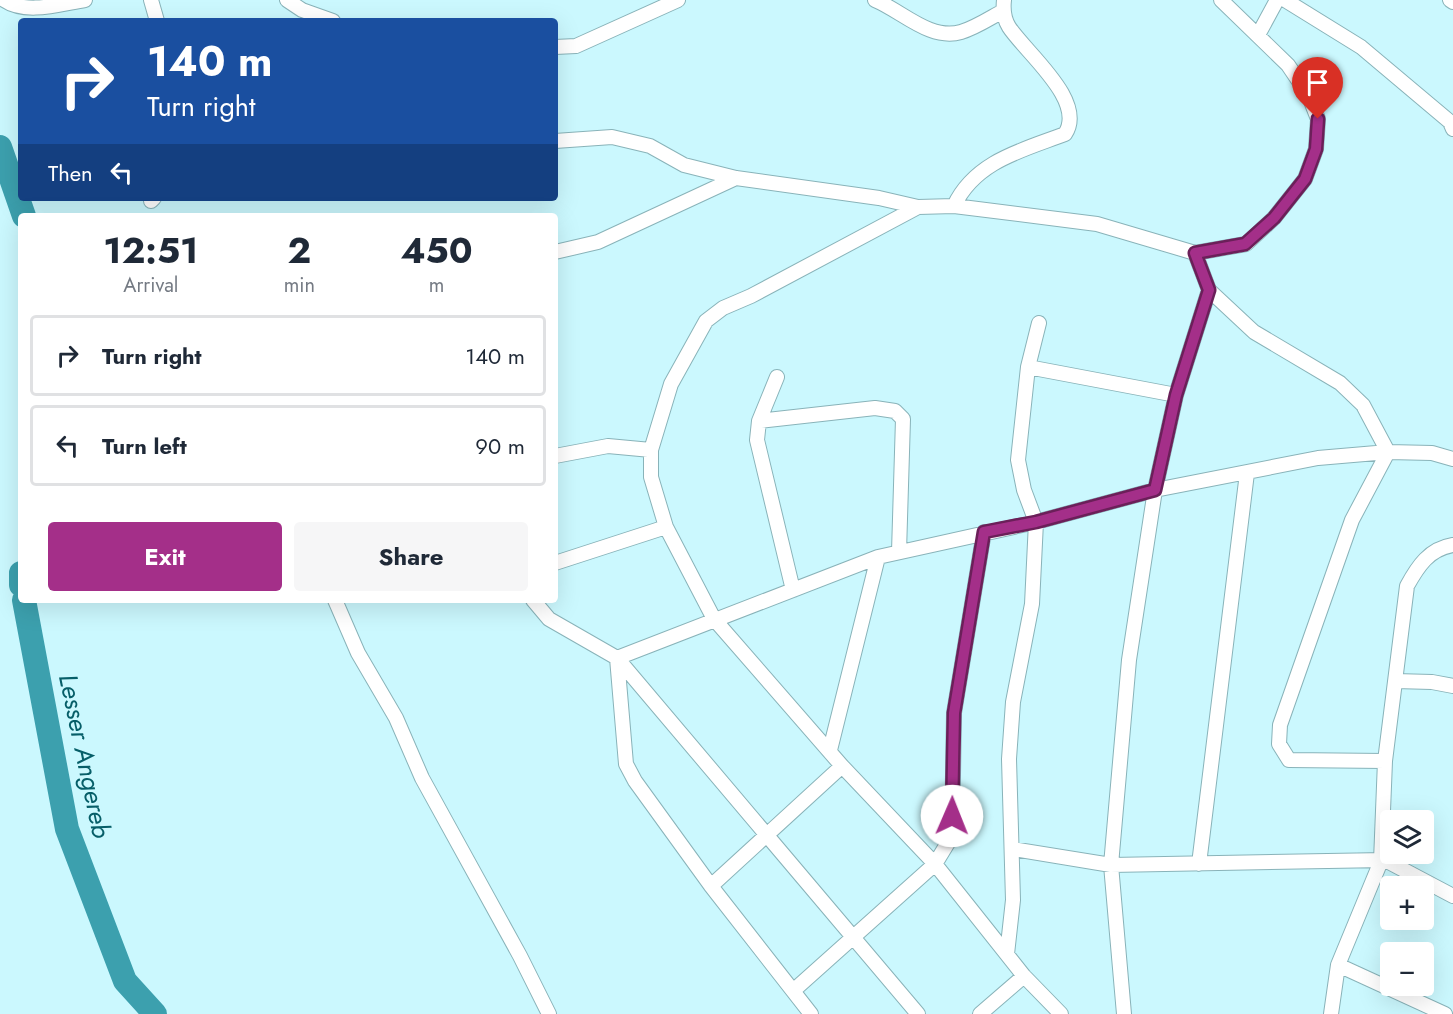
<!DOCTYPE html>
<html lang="en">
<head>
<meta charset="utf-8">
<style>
  :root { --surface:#fff; --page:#f6f6f7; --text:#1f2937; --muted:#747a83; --line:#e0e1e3; --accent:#a42f89 }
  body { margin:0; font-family:Jost,sans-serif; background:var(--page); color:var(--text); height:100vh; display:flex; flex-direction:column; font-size:22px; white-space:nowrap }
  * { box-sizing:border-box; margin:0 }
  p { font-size:20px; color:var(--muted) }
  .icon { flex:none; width:33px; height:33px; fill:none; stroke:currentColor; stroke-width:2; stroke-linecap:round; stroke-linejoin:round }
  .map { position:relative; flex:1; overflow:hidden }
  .details { position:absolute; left:18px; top:213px; width:540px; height:390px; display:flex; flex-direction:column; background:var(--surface); border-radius:6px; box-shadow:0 6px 24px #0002 }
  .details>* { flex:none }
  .top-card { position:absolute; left:18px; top:18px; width:540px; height:183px; border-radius:6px; box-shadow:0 6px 24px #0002; background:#1a4fa0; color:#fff; overflow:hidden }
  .tools { position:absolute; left:1380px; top:810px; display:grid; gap:12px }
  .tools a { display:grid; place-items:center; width:54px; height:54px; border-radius:6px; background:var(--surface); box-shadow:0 6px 24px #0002; font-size:30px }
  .pin { position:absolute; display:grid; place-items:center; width:51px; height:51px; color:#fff; margin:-62px -26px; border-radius:50% 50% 50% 0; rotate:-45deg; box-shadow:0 0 6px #0007 }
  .pin .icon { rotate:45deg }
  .me { position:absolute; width:66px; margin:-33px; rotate:1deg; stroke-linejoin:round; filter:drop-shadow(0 0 4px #0008) }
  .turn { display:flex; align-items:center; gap:21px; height:126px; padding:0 30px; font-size:27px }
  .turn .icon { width:78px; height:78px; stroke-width:2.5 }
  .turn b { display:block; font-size:42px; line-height:51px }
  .then { display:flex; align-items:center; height:57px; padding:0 30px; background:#0003; gap:12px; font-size:22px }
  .eta { display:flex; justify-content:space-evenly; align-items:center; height:102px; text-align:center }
  .eta b { font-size:36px; font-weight:700; line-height:42px }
  .primary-button { display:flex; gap:12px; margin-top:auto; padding:12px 30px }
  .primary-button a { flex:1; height:69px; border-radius:6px; background:var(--accent); color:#fff; font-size:24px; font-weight:700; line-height:69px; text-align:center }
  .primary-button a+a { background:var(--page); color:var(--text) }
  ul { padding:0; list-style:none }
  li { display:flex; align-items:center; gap:18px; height:81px; margin:0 12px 9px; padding:0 18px; border:3px solid var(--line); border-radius:6px }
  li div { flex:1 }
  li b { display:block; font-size:22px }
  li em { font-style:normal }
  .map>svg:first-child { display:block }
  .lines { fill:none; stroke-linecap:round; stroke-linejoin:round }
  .river { stroke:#3ca0ae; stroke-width:24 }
  .minor-casing { stroke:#89b3b9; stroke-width:16 }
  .minor { stroke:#fff; stroke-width:14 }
  .route-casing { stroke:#6b1f59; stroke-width:15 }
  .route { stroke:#a42f89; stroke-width:10 }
  .labels { text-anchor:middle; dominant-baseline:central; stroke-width:4.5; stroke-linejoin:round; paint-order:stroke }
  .water-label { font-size:26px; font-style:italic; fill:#065e68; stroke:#cbf8fe }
</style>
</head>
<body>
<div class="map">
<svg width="1453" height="1014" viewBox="0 0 1453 1014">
  <rect width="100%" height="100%" fill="#cbf8fe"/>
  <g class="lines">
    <path class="river" d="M0,147l24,69
      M21,573v12
      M24,600l43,229 58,152 30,33"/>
    <defs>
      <path id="minor" d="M4,0c22,15 56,4 81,0
        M151,0l6,21
        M287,0l15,10 31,11
        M875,0c27,11 55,41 86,32 14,-4 29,-14 42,-21
        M1285,0l76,47 89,75 3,7
        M1450,0l3,2
        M1258,35l19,-35
        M555,47l21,-1 102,-46
        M555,141l57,-4 38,9 34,19 52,13 143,20 39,9 36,-1 143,18 98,29 51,-9 28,-26 31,-39 11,-30 2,-30 -9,-23 -21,-31 -67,-65
        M151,201l3,-3
        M954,206c21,-45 69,-56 111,-72 22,-33 -39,-81 -56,-107 -5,-8 -6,-18 -5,-27
        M918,207l-167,89 -28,12 -17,13 -35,63 -20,66v27l15,50 48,92 128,147 93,98 89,112 37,38
        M555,252l43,-10 138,-64
        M1195,253l14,37 45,42 86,51 23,22 25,47 -36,68 -72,205 -1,19 10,16 96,1
        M1028,367l148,28
        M777,377l-18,44 -2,19 36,150
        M759,421l116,-13 20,3 8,8 -4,133
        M555,456l53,-10 43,4
        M555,563l111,-36
        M335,600l23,53 38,65 26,60 98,178 29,58
        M533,600l16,19 68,39 301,356
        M617,658l261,-101 158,-35 119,-32 163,-32 70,-6 44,1 21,6
        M617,658l9,106 9,17 76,105 100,128
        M1395,681l37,1 21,4
        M830,750l48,-193
        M1013,849l98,16 274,-5 68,36
        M1199,864l48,-391
        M711,886l131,-120
        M1007,954l6,-54 -4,-141 4,-57 19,-98 4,-82 -12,-32 -6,-30 10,-93 11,-44
        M1338,965l107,49
        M793,991l142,-127 17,-28 2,-123 30,-181
        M980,1014l44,-38
        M1124,1014l-13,-149 18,-205 26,-170 21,-95 33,-105
        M1331,1014l7,-49 43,-104 4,-100 22,-175c11,-20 22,-37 46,-41"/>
    </defs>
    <use href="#minor" class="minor-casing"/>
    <use href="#minor" class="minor"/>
  </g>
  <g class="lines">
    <defs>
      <path id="route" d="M952,816l2,-103 30,-181 52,-10 119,-32 21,-95 33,-105 -14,-37 50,-9 29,-26 31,-39 11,-30 2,-30"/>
    </defs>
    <use href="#route" class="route-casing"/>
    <use href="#route" class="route"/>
  </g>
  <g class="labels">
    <g class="water-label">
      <text transform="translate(85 756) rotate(78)">Lesser Angereb</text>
    </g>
  </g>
</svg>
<div class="tools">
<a><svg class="icon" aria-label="layers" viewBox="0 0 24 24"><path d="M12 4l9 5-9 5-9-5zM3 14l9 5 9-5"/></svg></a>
<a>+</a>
<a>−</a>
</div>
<div class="pin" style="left:1318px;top:119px;background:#d93025"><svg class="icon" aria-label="arrive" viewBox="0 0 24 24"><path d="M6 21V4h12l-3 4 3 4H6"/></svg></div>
<svg class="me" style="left:952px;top:816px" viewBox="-20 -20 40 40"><circle r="19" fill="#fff"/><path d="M0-13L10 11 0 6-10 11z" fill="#a42f89"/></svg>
<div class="top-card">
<div class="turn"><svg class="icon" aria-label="right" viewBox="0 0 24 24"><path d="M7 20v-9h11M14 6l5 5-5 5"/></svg><div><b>140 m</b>Turn right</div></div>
<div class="then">Then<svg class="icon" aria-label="left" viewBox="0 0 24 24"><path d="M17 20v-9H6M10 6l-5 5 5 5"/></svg></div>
</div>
<section class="details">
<div class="eta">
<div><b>12:51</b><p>Arrival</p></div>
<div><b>2</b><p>min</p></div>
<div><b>450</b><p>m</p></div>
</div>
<ul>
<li><svg class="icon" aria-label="right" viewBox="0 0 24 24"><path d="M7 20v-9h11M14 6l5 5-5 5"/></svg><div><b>Turn right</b></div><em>140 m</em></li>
<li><svg class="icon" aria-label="left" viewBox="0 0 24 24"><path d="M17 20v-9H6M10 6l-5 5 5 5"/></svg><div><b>Turn left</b></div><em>90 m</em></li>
</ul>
<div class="primary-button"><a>Exit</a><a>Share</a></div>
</section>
</div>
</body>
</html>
